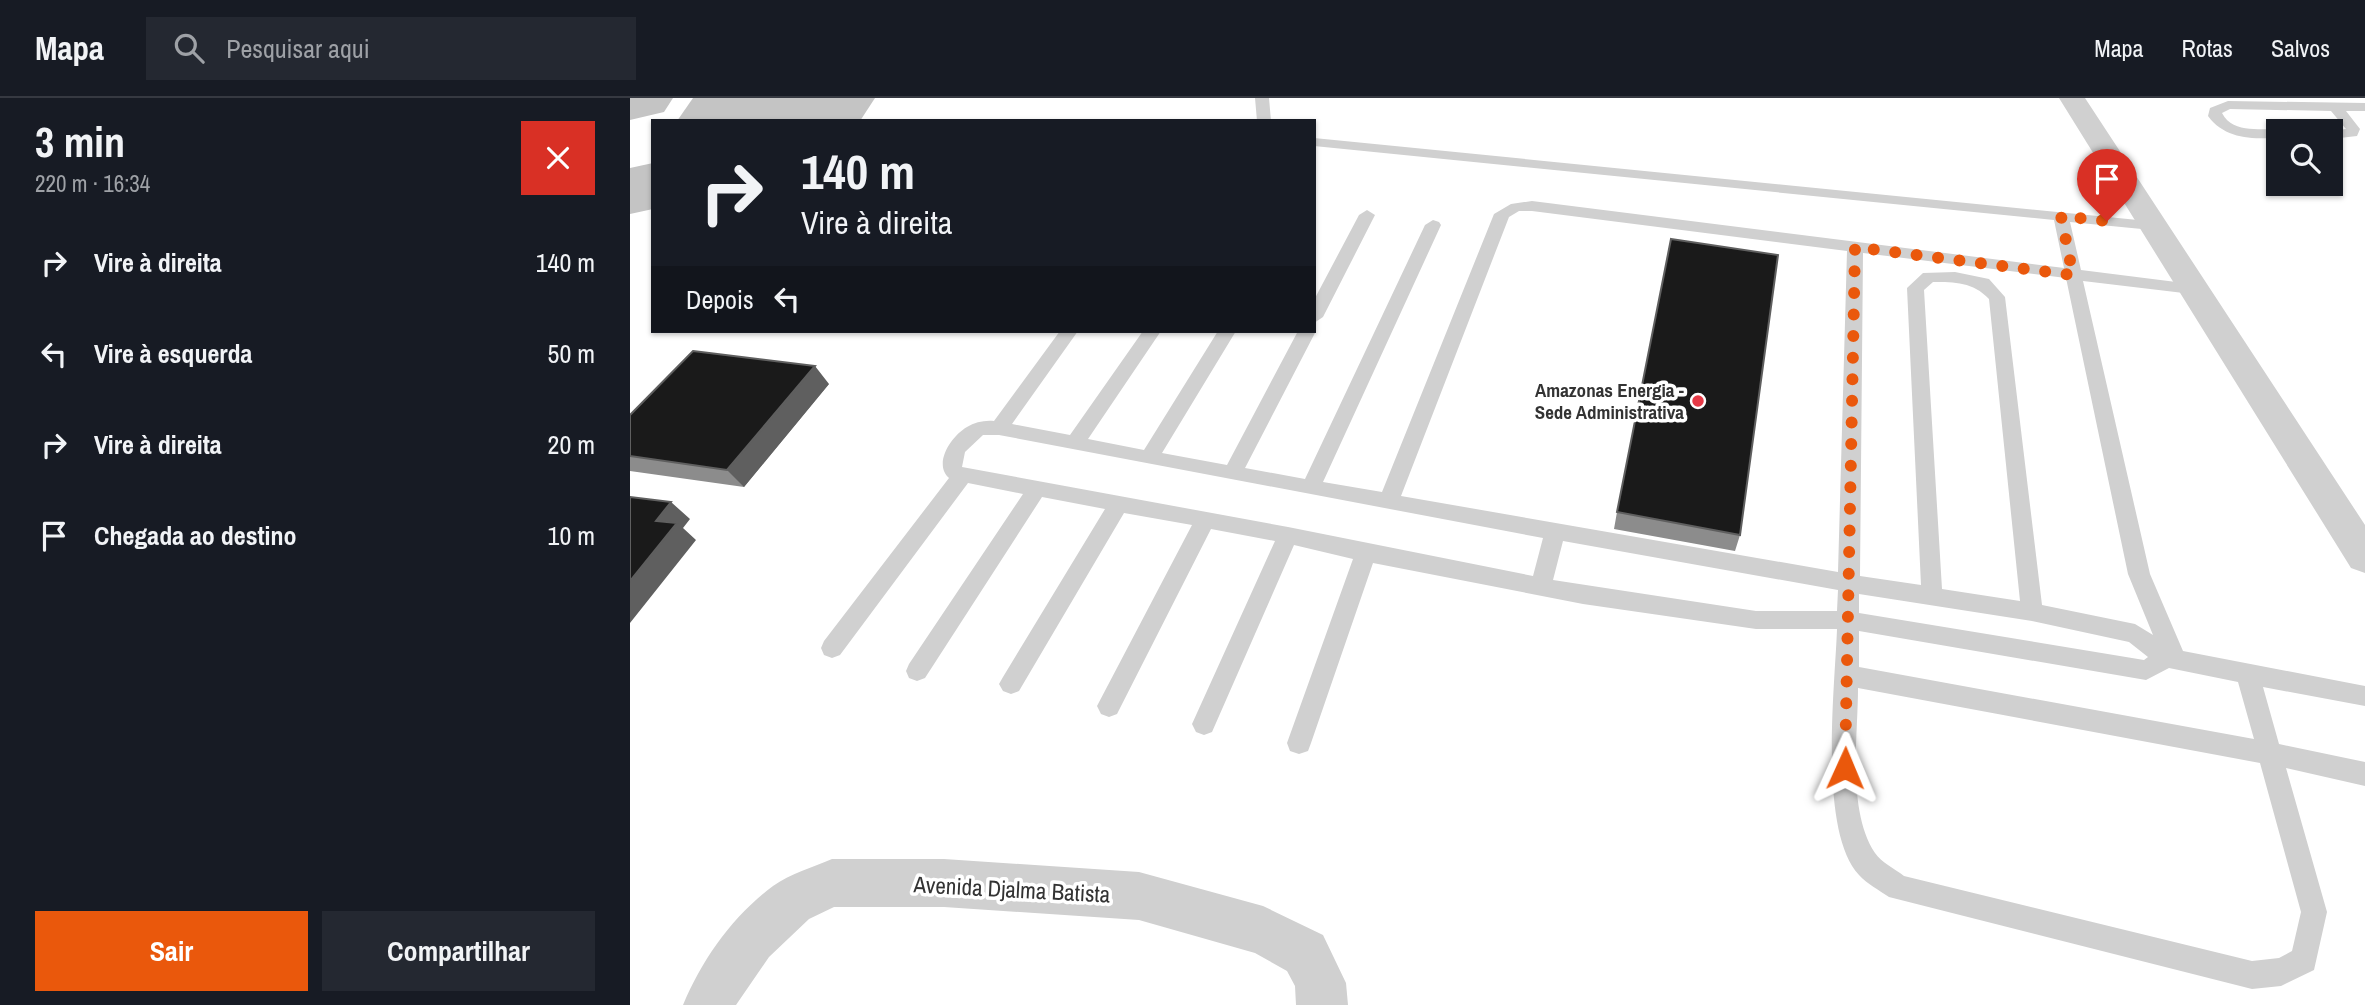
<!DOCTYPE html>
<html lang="pt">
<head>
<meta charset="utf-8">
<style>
  :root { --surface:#171b24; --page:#242831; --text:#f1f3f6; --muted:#9ea1a6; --line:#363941; --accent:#ea580c }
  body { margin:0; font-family:"Archivo Narrow",sans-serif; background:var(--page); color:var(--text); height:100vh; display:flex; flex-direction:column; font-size:26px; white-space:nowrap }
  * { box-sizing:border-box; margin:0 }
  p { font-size:23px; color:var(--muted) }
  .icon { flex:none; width:38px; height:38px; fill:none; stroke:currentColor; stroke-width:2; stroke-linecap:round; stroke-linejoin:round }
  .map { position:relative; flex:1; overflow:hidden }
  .panel { display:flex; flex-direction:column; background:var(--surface); width:630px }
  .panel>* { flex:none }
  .top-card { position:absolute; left:21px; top:21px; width:665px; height:214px; border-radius:0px; box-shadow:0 2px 5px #0004; background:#171b24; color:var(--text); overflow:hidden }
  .controls { position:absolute; left:1636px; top:21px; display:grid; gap:14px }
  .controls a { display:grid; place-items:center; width:77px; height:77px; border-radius:0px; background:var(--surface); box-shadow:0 2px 5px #0004; font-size:35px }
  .pin { position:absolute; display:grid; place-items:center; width:60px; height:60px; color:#fff; margin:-72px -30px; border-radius:50% 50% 50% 0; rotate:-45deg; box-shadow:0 0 7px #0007 }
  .pin .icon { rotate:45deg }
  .me { position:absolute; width:77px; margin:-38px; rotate:1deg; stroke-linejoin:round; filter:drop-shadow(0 0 5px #0008) }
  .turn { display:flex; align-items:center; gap:24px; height:147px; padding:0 35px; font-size:32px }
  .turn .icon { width:91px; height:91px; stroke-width:2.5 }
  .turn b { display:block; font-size:49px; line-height:60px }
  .then { display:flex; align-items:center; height:66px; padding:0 35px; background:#0003; gap:14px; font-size:26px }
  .round { display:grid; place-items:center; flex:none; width:74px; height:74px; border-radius:0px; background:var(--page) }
  .summary { display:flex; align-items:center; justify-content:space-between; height:119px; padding:0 35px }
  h1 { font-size:42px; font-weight:700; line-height:52px }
  .button { display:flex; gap:14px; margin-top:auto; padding:14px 35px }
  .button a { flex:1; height:80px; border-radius:0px; background:var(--accent); color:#fff; font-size:28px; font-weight:700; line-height:80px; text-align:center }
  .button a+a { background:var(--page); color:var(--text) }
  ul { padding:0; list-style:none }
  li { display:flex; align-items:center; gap:21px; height:91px; padding:0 35px }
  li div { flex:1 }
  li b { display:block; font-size:26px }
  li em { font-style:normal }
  header { display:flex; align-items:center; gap:42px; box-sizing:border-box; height:98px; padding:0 35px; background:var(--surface); border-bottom:2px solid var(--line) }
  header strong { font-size:33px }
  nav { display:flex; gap:38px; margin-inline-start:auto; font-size:24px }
  .search { width:490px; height:63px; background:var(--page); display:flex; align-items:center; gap:18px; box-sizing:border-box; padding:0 24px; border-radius:0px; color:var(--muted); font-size:26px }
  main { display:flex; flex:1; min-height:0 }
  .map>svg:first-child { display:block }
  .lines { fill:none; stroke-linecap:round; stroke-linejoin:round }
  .taxiway { fill:#c4c4c4; fill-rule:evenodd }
  .runway { fill:#c4c4c4; fill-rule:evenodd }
  .lane { fill:#d0d0d0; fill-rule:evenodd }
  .street { fill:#d0d0d0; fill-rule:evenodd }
  .wall { fill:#8c8c8c }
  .shaded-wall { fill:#5f5f5f }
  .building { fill:#1a1a1a; stroke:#5f5f5f; stroke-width:2 }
  .route { stroke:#ea580c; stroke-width:12; stroke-dasharray:0 21.6 }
  .poi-dot { fill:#e63946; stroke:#fff; stroke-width:2.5 }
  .labels { text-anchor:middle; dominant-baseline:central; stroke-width:7; stroke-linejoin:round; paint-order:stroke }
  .poi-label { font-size:19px; font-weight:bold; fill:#333; stroke:#fff; text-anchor:end }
  .near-street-label { font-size:23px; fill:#333; stroke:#fff }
</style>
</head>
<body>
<header>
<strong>Mapa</strong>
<div class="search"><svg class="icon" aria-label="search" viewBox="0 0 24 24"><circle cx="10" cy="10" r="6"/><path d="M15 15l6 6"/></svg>Pesquisar aqui</div>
<nav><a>Mapa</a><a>Rotas</a><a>Salvos</a></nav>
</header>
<main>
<section class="panel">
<div class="summary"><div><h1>3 min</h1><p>220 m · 16:34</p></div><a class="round" style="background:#d93025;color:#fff"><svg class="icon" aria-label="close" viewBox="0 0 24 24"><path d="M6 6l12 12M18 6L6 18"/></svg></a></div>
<ul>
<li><svg class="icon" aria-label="right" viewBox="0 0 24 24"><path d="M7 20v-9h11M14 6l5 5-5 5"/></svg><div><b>Vire à direita</b></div><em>140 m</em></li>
<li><svg class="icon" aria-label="left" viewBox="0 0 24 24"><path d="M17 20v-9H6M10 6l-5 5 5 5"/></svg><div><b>Vire à esquerda</b></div><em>50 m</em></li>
<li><svg class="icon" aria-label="right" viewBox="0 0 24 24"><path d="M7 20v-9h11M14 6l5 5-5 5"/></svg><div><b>Vire à direita</b></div><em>20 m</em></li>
<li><svg class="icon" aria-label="arrive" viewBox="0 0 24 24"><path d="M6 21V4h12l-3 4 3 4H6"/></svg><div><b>Chegada ao destino</b></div><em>10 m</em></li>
</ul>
<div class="button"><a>Sair</a><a>Compartilhar</a></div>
</section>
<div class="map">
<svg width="1735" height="907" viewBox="0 0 1735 907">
  <rect width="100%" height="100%" fill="#fff"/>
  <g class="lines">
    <path class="taxiway" d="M0,0h43l-9,14 -34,8z
      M23,65v46l-23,5v-46z"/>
    <path class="runway" d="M63,0h182l-15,23h-183z"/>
    <path class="lane" d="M625,0h14l2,23h-14z
      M1598,3l137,2v8h-19l14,18 -3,7 -26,3v-8h-2l17,-2 -15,-18 -101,-2 -8,4c12,23 41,13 61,18h-5v7c-27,1 -53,1 -70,-22l2,-8z
      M684,40l844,84 2,3 -2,3 -6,2 -82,-8 11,48 111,14 8,5 -8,5 -109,-13 67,293 33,77 182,35v20l-102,-19 16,57 86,18v24l-79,-18 41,144 -13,58 -33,16 -29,3 -363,-92c-10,-7 -22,-13 -30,-22 -41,-44 -24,-188 -22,-246h-81l-173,-25 -210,-41 -62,180 -3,8 -9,3 -9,-3 -3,-8 66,-184 -59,-14 -82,187 -8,3 -8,-3 -4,-8 83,-183 -64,-12 -94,185 -8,3 -8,-3 -4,-8 95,-181 -68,-12 -105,178 -8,3 -8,-3 -4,-7 4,-7 102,-168 -63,-12 -117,181 -8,3 -8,-3 -3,-7 3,-7 114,-170 -55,-11 -128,172 -8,3 -8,-3 -3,-7 3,-7 125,-163c-16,-14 2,-42 18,-51 8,-5 18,-7 27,-6l66,-90h18l-66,93 58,11 73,-104h18l-73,108 56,11 74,-119h18l-74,122 65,12 71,-134h16v-2l2,2 -71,137 60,11 120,-254 8,-5 6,2 2,3 -118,257 59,10 112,-278 17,-10 21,-3 532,67 -10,-48 -740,-74zM889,113h13l315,40 -9,321 -437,-76 108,-279zM1233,155l203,25 62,296 25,61 -18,-11 -93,-19 -37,-308 -16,-18 -34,-7 -32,1 -16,15 14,297 -61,-9zM1303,184c22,0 40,0 56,17l31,302 -78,-12 -18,-299zM353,337h16l544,103 -10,38 -245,-49 -326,-60 3,-15zM933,443l275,49 -1,21h-81l-203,-31zM1229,496l173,27 97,21 19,15 -4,3 -285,-47zM1229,533l287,49 23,-12 69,14 16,57 -395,-72zM1228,590l402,75 41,149 -9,39 -13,7 -27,3 -348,-85c-9,-7 -23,-14 -29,-23 -28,-42 -17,-117 -17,-165z
      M737,112l8,5 -52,102 -9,6v-23l45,-85z"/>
    <path class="street" d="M1429,0h26l280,427v48l-14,-5z
      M202,761h112l195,13 124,34 60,29 23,48 2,22h-52l-1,-19 -8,-15 -32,-18 -116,-33 -195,-13h-110l-25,12 -40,38 -33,48h-53c20,-47 49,-88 90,-119 17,-12 40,-19 59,-27z"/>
  </g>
  <path class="wall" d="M199,286l-85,103 -114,-16v-56z
    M987,414l123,23 -5,16 -121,-22z"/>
  <path class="shaded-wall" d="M185,268l14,18 -85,103 -17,-17z
    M41,404l19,17 -7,9 13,12 -66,83v-42l26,-60z"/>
  <path class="building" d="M1041,141l107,16 -38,280 -123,-23z
    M63,253l122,15 -88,104 -97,-14v-41z
    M0,399l41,5 -15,19 21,2 -47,58z"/>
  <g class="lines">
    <path class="route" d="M1215,670l10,-521 218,28 -12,-59 46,5"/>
  </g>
  <circle class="poi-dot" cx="1068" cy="303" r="7"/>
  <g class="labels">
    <g class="poi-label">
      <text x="1054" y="292">Amazonas Energia -<tspan x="1054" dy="22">Sede Administrativa</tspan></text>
    </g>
    <g class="near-street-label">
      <text transform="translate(382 791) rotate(3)">Avenida Djalma Batista</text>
    </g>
  </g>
</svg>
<div class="controls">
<a><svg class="icon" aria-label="search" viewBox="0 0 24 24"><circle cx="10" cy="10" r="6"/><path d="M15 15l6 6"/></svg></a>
</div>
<div class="pin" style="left:1477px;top:123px;background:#d93025"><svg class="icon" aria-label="arrive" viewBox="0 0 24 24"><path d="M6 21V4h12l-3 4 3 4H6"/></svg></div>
<svg class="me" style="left:1215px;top:670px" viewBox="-20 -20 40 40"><path d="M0-17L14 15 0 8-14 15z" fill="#ea580c" stroke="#fff" stroke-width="4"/></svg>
<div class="top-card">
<div class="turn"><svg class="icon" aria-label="right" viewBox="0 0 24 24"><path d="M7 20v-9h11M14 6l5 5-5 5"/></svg><div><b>140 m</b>Vire à direita</div></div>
<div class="then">Depois<svg class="icon" aria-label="left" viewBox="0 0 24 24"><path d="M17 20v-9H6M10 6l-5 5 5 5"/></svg></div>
</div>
</div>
</main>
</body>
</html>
